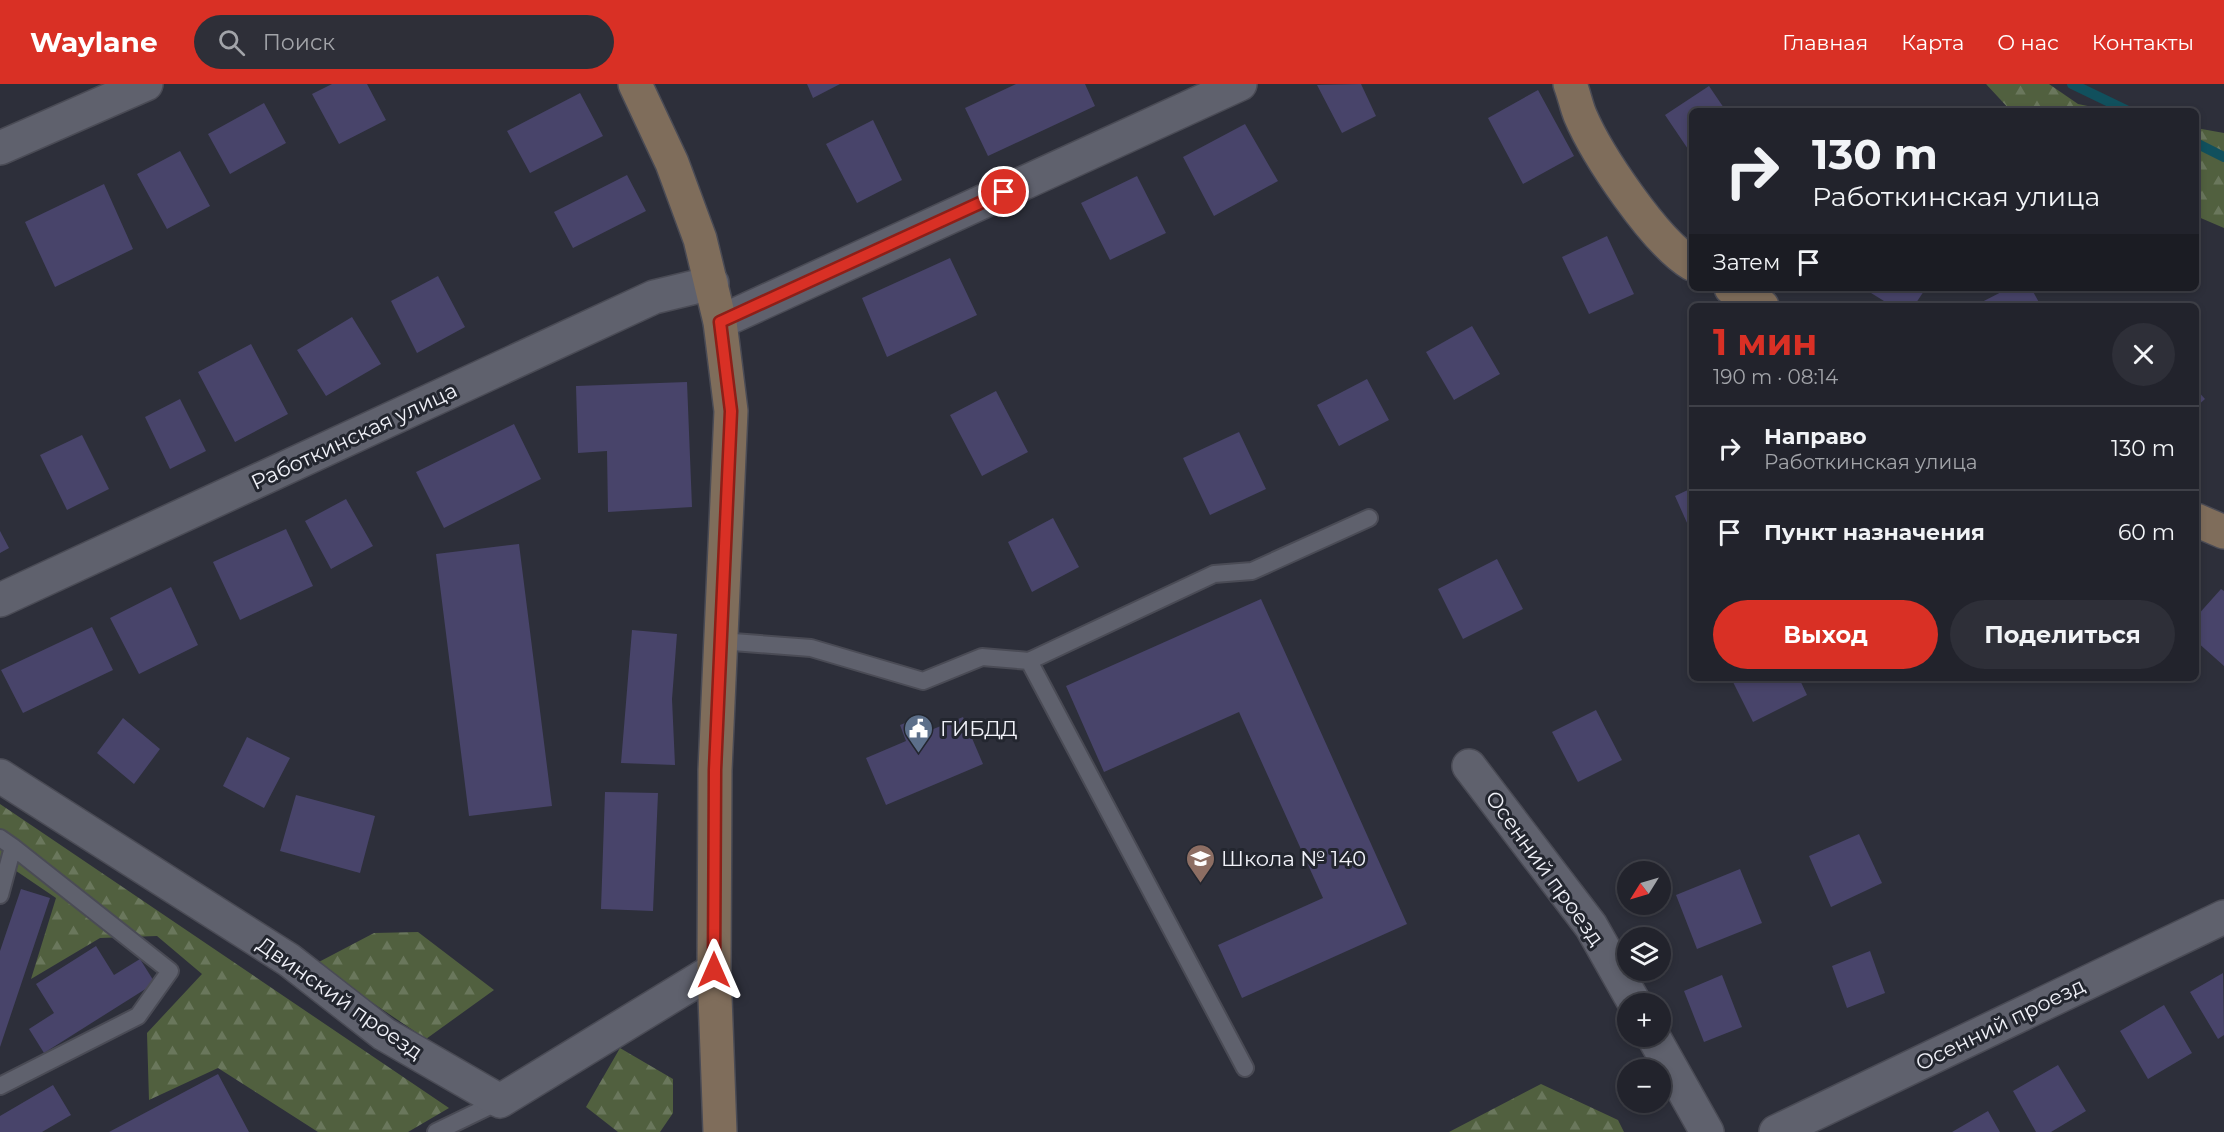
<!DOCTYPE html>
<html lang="ru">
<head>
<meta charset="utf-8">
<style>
  :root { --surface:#22232c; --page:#2e2f38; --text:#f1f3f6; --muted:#a2a4a9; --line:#3f4048; --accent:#d93025 }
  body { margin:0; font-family:Montserrat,sans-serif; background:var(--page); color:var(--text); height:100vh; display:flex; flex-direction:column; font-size:22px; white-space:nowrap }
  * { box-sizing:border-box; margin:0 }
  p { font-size:20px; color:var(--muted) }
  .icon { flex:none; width:33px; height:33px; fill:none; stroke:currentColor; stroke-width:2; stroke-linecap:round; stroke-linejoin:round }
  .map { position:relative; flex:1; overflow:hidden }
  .side { position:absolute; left:1689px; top:219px; width:510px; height:378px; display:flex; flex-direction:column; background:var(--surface); border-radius:9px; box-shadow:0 3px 9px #0003,0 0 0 2px var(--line) }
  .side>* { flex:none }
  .hud { position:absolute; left:1689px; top:24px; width:510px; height:183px; border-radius:9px; box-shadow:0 3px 9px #0003,0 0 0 2px var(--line); background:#22232c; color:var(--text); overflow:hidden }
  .needle { width:39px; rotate:233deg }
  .tools { position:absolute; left:1617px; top:777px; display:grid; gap:12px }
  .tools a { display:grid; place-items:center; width:54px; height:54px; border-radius:50%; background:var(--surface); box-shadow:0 3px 9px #0003,0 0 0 2px var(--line); font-size:30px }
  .pin { position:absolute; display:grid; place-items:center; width:51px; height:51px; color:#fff; margin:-26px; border:3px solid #fff; border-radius:50%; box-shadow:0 2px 6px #0007 }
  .me { position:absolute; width:66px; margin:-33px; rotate:0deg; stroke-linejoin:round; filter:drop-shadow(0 0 4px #0008) }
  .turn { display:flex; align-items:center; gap:21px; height:126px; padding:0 24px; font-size:27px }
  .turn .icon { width:78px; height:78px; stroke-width:2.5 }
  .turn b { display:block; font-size:42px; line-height:51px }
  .then { display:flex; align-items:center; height:57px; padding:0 24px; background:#0003; gap:12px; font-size:22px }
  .round { display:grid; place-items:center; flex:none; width:63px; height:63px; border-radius:32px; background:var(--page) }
  .head { display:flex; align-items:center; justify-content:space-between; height:102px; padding:0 24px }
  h1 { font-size:36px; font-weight:700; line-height:45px; color:var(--accent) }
  .action { display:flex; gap:12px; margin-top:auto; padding:12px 24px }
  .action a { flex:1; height:69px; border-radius:36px; background:var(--accent); color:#fff; font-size:24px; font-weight:700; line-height:69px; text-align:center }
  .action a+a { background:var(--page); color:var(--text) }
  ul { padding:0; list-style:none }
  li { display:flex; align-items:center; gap:18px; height:84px; padding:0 24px; border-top:2px solid var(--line) }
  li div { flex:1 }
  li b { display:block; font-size:22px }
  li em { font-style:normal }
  header { display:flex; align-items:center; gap:36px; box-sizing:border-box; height:84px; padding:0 30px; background:var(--accent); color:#fff }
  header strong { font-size:28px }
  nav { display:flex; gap:33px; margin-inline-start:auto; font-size:21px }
  .search { width:420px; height:54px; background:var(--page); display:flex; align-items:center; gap:15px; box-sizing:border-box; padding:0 21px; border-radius:33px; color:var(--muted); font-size:22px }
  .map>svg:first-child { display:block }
  .forest { fill:url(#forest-firs) }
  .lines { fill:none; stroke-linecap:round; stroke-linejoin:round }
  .stream { stroke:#11505d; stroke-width:10 }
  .building { fill:#48446a }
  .lane-casing { stroke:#4a4b55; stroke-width:20 }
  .street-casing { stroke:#4a4b55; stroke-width:36 }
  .secondary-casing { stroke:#4a4b55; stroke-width:36 }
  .lane { stroke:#5f616d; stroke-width:16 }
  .street { stroke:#5f616d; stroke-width:33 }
  .secondary { stroke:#7f6d5b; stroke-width:33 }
  .route-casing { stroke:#8d1f18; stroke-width:15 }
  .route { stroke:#d93025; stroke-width:10 }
  .labels { text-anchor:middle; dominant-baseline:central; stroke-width:6; stroke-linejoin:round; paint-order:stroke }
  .street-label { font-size:21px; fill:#f0f1f8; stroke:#23262f }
  .poi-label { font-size:21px; fill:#f0f1f8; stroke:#23262f; text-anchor:start }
</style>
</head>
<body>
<header>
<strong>Waylane</strong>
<div class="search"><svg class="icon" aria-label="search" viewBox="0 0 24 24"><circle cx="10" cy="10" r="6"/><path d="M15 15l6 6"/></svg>Поиск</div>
<nav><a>Главная</a><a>Карта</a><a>О нас</a><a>Контакты</a></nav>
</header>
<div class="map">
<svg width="2224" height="1048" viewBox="0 0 2224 1048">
  <defs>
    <pattern id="forest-firs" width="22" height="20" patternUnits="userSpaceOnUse" patternTransform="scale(1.5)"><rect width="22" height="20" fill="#51603f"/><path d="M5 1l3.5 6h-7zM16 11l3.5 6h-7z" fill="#6a775c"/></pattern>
  </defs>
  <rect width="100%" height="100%" fill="#2d2f3a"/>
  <path class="forest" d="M1986,0h63l29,20 34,7h-101z
    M2196,44l28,5v95l-28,-12z
    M0,720l449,304 -41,24h-90l-100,-64 -69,32 -2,-67 55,-59 -45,-38 -57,2 -69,41 25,-81 -56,-38z
    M418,848l76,58 -68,49 -111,-75 59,-31z
    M620,964l53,31v34l-13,19h-42l-32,-25z
    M1541,1000l77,36 6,12h-175z"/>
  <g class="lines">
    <path class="stream" d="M2072,0l56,27
      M2196,59l28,14"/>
  </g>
  <path class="building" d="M332,0h35l19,36 -47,24 -27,-50z
    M807,0h33l-27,14z
    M1016,0h69l10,22 -107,50 -23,-48z
    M1361,0l15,32 -34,17 -25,-48z
    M1709,2l17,25h-34v44l-27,-40z
    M1538,6l36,66 -51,28 -35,-66z
    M580,9l23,43 -73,37 -23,-42z
    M264,19l22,40 -56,31 -22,-40z
    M873,36l29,60 -45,23 -31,-59z
    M1245,40l33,57 -64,35 -31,-59z
    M180,67l30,55 -43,23 -30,-55z
    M627,91l19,36 -73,37 -19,-36z
    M1137,92l29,57 -56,27 -29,-57z
    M104,100l29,65 -78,38 -30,-65z
    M1607,152l27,58 -45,20 -27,-57z
    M950,174l27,57 -90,42 -25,-59z
    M438,192l27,51 -48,26 -26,-52z
    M1863,204h63l-12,18h-22z
    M2009,204h22l10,18h-59l-2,-3z
    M352,233l29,47 -55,32 -29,-46z
    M1472,242l28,48 -46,26 -28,-48z
    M251,260l37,70 -53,28 -37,-70z
    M1367,295l22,41 -50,26 -22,-41z
    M687,298l5,125 -84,5 -1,-61 -29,2 -2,-67z
    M2196,305l9,10 -9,8z
    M996,307l32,61 -46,24 -32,-61z
    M180,315l26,52 -36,18 -25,-52z
    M514,340l27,55 -97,49 -28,-56z
    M1239,348l27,57 -56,26 -27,-57z
    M82,351l27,54 -42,21 -27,-55z
    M1692,404v46l-17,-38z
    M346,415l27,47 -42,23 -26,-48z
    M1053,434l26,49 -47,25 -24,-50z
    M286,445l27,57 -73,34 -27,-58z
    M0,447l9,17 -9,5z
    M519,460l33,262 -83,10 -33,-262z
    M1497,475l26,50 -60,30 -25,-50z
    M171,503l27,58 -59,29 -29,-56z
    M2221,505l3,2v75l-28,-25v-24z
    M1261,515l146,325 -165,74 -24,-53 105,-47 -84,-186 -135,60 -38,-86z
    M92,543l21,43 -90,43 -22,-43z
    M632,546l45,4 -5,65 3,66 -54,-2z
    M1731,594h68l8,17 -54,27z
    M1596,626l26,50 -44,22 -26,-50z
    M920,633l6,15 37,-15 20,47 -97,41 -20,-47 40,-17 -6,-16z
    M123,634l37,31 -26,35 -37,-31z
    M247,653l43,21 -26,50 -41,-22z
    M605,708l53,1 -5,118 -52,-2z
    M296,711l79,21 -15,57 -80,-22z
    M1859,750l23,49 -51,24 -22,-51z
    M1740,785l22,54 -65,26 -21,-54z
    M21,805l29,9 -50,149v-96z
    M96,862l18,29 26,-16 15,24 -111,70 -15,-24 25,-16 -18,-29z
    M1870,867l15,42 -38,15 -15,-42z
    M2223,889l1,62 -6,4 -28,-47z
    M1722,891l20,52 -38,15 -20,-51z
    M2164,921l28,48 -44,26 -28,-48z
    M2058,981l28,46 -35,21h-15l-23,-41z
    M218,990l31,58h-140z
    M53,1001l18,30 -29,17h-42v-16z
    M1988,1027l12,21h-48z"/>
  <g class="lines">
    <defs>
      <path id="lane" d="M720,557l91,7 112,33 59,-24 47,4 185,-87 38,-3 117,-53
        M1029,577l216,407
        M0,754l13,9 -13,48
        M0,1002l138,-70 32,-45 -157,-124
        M436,1048l64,-31"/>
      <path id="street" d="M0,64l146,-64
        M720,238l520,-238
        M0,516l654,-303 58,-14
        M1469,682l122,160 44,78
        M0,692l289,184 95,74 116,67 214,-131
        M1653,952l54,96
        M1776,1048l448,-215"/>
      <path id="secondary" d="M635,0l37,79 28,76 20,83 11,89 -16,359 -1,200 6,162
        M1570,0c4,10 6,21 10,31 17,40 75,127 112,149
        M1731,204l31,18
        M2196,436l28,12"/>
    </defs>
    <use href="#lane" class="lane-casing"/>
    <use href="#street" class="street-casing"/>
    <use href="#secondary" class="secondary-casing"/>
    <use href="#lane" class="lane"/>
    <use href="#street" class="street"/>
    <use href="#secondary" class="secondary"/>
  </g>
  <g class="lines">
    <defs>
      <path id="route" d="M714,886l1,-200 16,-359 -11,-89 284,-130"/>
    </defs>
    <use href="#route" class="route-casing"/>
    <use href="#route" class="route"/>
  </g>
  <defs>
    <symbol id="civic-pin" viewBox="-11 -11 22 30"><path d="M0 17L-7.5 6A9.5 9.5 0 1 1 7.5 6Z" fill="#5c6f8a" stroke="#23262f"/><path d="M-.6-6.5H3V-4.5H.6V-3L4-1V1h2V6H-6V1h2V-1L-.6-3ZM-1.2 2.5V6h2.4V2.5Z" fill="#fff"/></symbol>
    <symbol id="school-pin" viewBox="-11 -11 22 30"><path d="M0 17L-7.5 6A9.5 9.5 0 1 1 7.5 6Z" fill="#8d6e63" stroke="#23262f"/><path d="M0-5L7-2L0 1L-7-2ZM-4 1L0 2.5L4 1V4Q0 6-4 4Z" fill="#fff"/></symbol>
  </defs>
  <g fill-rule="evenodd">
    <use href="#civic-pin" x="902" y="628" width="33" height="45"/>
    <use href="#school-pin" x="1184" y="758" width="33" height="45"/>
  </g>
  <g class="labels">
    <g class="street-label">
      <text transform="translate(354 352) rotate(-25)">Работкинская улица</text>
      <text transform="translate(1545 784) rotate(54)">Осенний проезд</text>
      <text transform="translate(340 914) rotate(35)">Двинский проезд</text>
      <text transform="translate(2000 940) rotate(-26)">Осенний проезд</text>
    </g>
    <g class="poi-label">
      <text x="940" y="644">ГИБДД</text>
      <text x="1221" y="774">Школа № 140</text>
    </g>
  </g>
</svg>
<div class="tools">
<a><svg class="needle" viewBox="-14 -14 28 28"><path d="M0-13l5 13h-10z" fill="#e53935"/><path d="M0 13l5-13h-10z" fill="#a2a4a9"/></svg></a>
<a><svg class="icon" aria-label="layers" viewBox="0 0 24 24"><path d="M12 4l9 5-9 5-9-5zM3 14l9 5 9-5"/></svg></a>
<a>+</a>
<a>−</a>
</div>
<div class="pin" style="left:1004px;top:108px;background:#d93025"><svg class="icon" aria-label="arrive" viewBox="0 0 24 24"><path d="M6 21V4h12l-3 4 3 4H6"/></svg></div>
<svg class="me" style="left:714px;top:886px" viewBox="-20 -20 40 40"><path d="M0-17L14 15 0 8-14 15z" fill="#d93025" stroke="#fff" stroke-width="4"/></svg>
<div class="hud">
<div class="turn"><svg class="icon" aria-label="right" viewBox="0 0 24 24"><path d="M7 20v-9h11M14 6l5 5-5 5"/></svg><div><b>130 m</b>Работкинская улица</div></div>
<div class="then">Затем<svg class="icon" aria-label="arrive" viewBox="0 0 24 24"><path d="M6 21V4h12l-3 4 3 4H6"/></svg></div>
</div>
<section class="side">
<div class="head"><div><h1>1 мин</h1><p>190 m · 08:14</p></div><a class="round"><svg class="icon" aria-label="close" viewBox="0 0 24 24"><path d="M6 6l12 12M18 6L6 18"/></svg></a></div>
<ul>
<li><svg class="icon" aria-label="right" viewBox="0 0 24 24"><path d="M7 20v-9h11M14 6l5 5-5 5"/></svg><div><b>Направо</b><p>Работкинская улица</p></div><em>130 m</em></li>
<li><svg class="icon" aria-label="arrive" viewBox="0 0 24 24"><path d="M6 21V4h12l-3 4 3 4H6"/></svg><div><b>Пункт назначения</b></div><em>60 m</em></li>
</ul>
<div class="action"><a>Выход</a><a>Поделиться</a></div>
</section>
</div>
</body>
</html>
